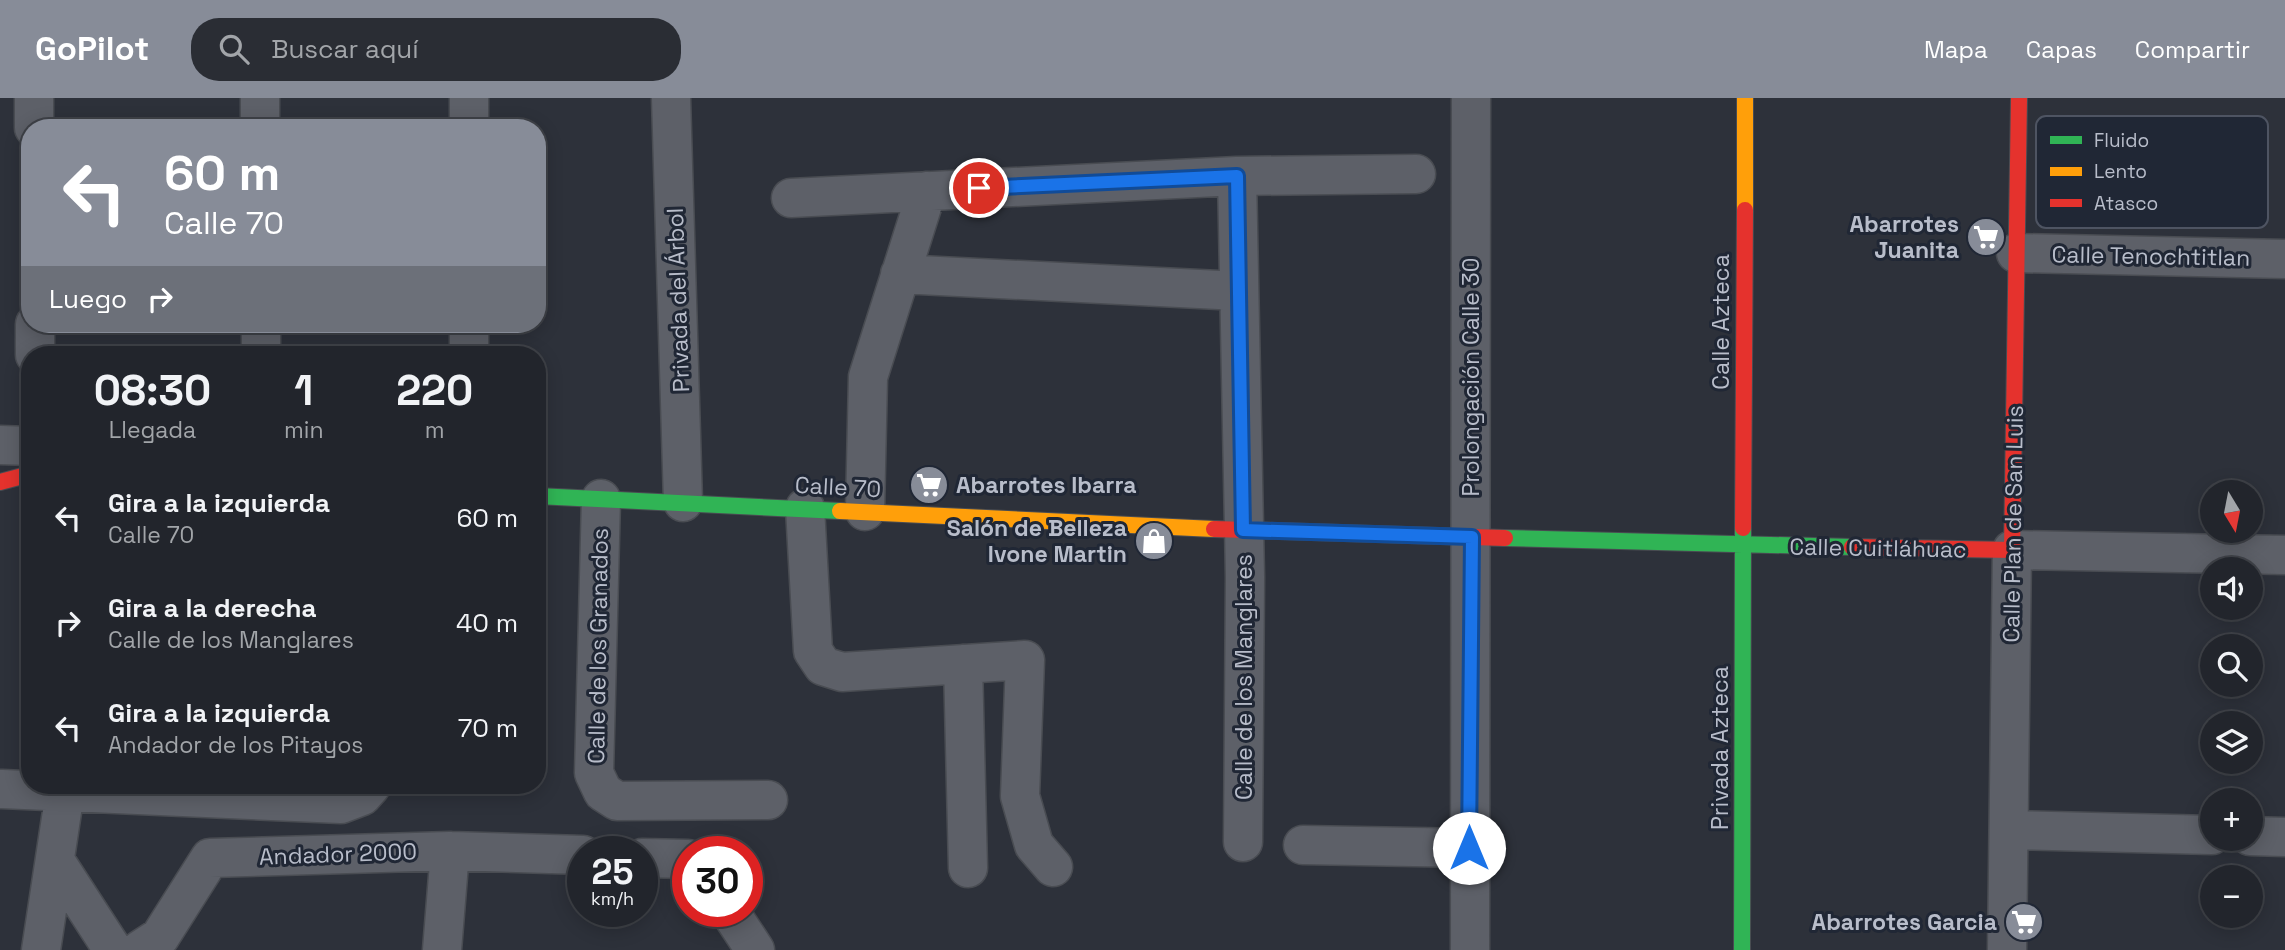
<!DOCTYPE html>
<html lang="es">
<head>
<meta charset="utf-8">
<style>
  :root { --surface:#22252c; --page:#2a2d34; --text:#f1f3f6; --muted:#a2a5a9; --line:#3f4248; --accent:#878c98 }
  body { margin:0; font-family:"Space Grotesk",sans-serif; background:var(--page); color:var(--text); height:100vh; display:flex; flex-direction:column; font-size:26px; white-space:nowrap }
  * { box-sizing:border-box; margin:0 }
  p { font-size:23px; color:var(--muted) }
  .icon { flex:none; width:38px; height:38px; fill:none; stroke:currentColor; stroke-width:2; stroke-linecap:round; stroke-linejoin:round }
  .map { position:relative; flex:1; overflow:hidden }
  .side { position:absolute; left:21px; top:248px; width:525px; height:448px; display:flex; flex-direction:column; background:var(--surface); border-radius:28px; box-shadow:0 4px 18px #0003,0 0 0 2px var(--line) }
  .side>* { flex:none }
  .hud { position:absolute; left:21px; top:21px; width:525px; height:214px; border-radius:28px; box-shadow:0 4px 18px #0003,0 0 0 2px var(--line); background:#878c98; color:#fff; overflow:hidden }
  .needle { width:46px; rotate:170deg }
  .fabs { position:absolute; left:2200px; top:382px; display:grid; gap:14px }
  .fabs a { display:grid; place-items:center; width:63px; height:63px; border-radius:50%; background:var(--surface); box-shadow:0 4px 18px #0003,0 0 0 2px var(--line); font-size:35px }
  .speed { position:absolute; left:567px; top:738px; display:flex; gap:14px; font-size:35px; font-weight:700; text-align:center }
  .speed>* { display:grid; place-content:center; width:91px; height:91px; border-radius:50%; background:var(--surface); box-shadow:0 4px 18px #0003,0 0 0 2px var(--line); line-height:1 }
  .speed small { font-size:18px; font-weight:400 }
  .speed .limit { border:10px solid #d22; background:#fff; color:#111 }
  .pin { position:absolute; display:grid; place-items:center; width:60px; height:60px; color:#fff; margin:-30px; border:4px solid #fff; border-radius:50%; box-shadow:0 2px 7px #0007 }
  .me { position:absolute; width:77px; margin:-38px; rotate:0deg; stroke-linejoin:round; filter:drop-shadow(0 0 5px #0008) }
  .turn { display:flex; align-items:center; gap:24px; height:147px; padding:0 28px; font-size:32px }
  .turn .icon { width:91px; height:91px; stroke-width:2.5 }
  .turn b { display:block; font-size:49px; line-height:60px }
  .then { display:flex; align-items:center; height:66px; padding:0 28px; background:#0003; gap:14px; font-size:26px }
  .eta { display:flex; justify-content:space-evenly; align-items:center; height:119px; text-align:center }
  .eta b { font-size:42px; font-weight:800; line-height:49px }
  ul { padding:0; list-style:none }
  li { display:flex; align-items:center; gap:21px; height:105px; padding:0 28px }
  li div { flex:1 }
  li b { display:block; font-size:26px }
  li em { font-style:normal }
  header { display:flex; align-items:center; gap:42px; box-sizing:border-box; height:98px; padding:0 35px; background:var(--accent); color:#fff }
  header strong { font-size:33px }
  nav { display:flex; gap:38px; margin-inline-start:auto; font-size:24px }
  .search { width:490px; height:63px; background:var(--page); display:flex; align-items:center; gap:18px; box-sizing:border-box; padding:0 24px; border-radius:28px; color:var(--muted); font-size:26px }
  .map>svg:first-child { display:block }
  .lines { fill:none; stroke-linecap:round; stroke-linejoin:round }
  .street-casing { stroke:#494c52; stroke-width:41 }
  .fast-casing { stroke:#494c52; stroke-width:18 }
  .slow-casing { stroke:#494c52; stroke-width:18 }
  .jam-casing { stroke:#494c52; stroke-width:18 }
  .street { stroke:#5d6068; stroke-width:38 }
  .fast { stroke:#30b455; stroke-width:16 }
  .slow { stroke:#ff9f0a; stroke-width:16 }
  .jam { stroke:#e5322d; stroke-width:16 }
  .route-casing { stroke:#114b97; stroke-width:18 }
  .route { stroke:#1a73e8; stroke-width:12 }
  .labels { text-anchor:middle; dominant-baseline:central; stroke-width:6; stroke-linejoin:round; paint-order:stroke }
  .poi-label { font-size:23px; font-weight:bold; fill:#b8bdca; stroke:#202735; text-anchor:end }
  .street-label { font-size:23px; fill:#b8bdca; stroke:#202735 }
  .key { fill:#202735; stroke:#4e5462; stroke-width:2 }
  .key-label { font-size:19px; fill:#b8bdca }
</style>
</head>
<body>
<header>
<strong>GoPilot</strong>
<div class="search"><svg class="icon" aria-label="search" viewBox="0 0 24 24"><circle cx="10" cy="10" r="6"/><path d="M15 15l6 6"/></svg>Buscar aquí</div>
<nav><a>Mapa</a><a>Capas</a><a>Compartir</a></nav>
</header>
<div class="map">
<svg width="2285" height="852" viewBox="0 0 2285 852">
  <rect width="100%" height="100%" fill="#2d313a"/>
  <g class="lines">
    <defs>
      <path id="street" d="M34,0v30
        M260,0v30
        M671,0l12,404
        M469,30v-30
        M1237,78l8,401 -2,265
        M791,100l446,-22 179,-2
        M2016,155l269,6
        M900,176l339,17
        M35,226v31
        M261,226v31
        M469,257v-31
        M0,347l30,1
        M601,401l-7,274 9,19 14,9 151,-1
        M805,410l8,143 10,15 19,6 183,-12 -5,136 14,49 19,22
        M865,413l3,-134 59,-186
        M963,566l5,204
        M2,691l339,15 21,-8 9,-10
        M2009,732l203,5
        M2250,738l35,1
        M1303,747l167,3
        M642,760l46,1
        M56,764l57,88
        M730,814l25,38
        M41,852l24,-158
        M140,852l20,-13 50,-79 240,-7 133,4
        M442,852l8,-99
        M1470,852l1,-852
        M2007,852l5,-400 273,5"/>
      <path id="fast" d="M537,398l303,15
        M1505,440l347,9
        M1742,852l1,-422"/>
      <path id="slow" d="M1745,112v-112
        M840,413l374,18"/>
      <path id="jam" d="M0,384l30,-8
        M1743,430l2,-318
        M1214,431l291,9
        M1852,449l160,3 7,-452"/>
    </defs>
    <use href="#street" class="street-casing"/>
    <use href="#fast" class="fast-casing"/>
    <use href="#slow" class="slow-casing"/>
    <use href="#jam" class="jam-casing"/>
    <use href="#street" class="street"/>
    <use href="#fast" class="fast"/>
    <use href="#slow" class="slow"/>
    <use href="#jam" class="jam"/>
  </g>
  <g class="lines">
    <defs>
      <path id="route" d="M979,90l258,-12 6,354 229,7 -3,311"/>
    </defs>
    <use href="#route" class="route-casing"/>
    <use href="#route" class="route"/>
  </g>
  <defs>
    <symbol id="supermarket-disc" viewBox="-11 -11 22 22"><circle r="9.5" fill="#878c98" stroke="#202735"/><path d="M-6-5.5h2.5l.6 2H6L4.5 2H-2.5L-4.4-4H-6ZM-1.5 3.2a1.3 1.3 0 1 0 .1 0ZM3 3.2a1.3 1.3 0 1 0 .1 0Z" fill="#fff"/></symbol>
    <symbol id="shop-disc" viewBox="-11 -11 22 22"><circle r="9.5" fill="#878c98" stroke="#202735"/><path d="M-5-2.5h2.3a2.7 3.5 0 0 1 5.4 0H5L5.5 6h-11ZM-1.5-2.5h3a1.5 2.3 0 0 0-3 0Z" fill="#fff"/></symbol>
  </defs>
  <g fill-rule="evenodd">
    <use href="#supermarket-disc" x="1964" y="117" width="44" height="44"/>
    <use href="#supermarket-disc" x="907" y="365" width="44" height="44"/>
    <use href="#shop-disc" x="1132" y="421" width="44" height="44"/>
    <use href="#supermarket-disc" x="2002" y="802" width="44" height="44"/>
  </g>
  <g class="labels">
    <g class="poi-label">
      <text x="1959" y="126">Abarrotes<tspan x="1959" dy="26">Juanita</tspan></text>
      <text x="956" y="387" text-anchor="start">Abarrotes Ibarra</text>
      <text x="1127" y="430">Salón de Belleza<tspan x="1127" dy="26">Ivone Martin</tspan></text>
      <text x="1997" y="824">Abarrotes Garcia</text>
    </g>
    <g class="street-label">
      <text transform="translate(2151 158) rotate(1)">Calle Tenochtitlan</text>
      <text transform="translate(678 202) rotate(-92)">Privada del Árbol</text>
      <text transform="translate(1721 224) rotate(-90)">Calle Azteca</text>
      <text transform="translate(1471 279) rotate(-90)">Prolongación Calle 30</text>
      <text transform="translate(838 389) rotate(3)">Calle 70</text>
      <text transform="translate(2013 426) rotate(-89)">Calle Plan de San Luis</text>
      <text transform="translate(1878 450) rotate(1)">Calle Cuitláhuac</text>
      <text transform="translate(598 548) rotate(-89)">Calle de los Granados</text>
      <text transform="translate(1244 579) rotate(-90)">Calle de los Manglares</text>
      <text transform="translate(1720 650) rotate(-90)">Privada Azteca</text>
      <text transform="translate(338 756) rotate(-2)">Andador 2000</text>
    </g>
  </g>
  <rect x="2036" y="18" width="232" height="112" rx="10" class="key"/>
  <rect x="2050" y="38" width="32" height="8" fill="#30b455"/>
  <rect x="2050" y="69" width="32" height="9" fill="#ff9f0a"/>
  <rect x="2050" y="101" width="32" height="8" fill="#e5322d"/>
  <g class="key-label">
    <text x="2094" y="49">Fluido</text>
    <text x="2094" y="80">Lento</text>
    <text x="2094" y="112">Atasco</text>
  </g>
</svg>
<div class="fabs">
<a><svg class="needle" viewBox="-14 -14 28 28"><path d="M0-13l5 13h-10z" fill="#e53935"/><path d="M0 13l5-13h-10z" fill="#a2a5a9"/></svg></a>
<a><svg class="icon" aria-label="sound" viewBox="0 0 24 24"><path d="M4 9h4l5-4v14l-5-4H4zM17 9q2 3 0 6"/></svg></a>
<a><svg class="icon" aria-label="search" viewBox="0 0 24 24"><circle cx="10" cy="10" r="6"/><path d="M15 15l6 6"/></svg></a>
<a><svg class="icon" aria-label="layers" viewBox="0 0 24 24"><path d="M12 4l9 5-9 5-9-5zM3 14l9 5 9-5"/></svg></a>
<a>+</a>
<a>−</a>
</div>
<div class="speed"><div>25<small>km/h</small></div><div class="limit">30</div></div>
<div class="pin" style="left:979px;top:90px;background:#d93025"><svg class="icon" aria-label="arrive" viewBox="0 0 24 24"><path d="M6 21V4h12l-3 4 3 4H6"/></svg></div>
<svg class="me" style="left:1469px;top:750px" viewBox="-20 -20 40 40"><circle r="19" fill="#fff"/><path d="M0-13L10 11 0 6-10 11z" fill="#1a73e8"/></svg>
<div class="hud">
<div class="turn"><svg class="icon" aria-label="left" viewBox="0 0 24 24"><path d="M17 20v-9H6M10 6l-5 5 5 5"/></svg><div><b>60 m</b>Calle 70</div></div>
<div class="then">Luego<svg class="icon" aria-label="right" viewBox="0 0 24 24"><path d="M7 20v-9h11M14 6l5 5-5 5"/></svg></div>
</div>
<section class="side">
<div class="eta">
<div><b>08:30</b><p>Llegada</p></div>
<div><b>1</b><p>min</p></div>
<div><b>220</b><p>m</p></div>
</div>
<ul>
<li><svg class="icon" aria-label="left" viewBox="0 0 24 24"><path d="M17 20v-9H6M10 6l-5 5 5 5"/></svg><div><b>Gira a la izquierda</b><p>Calle 70</p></div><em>60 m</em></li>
<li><svg class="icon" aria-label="right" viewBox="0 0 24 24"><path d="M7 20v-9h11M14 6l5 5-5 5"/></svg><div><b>Gira a la derecha</b><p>Calle de los Manglares</p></div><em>40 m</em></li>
<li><svg class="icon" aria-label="left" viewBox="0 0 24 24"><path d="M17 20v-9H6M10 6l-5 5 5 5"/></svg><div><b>Gira a la izquierda</b><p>Andador de los Pitayos</p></div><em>70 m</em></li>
</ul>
</section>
</div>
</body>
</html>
